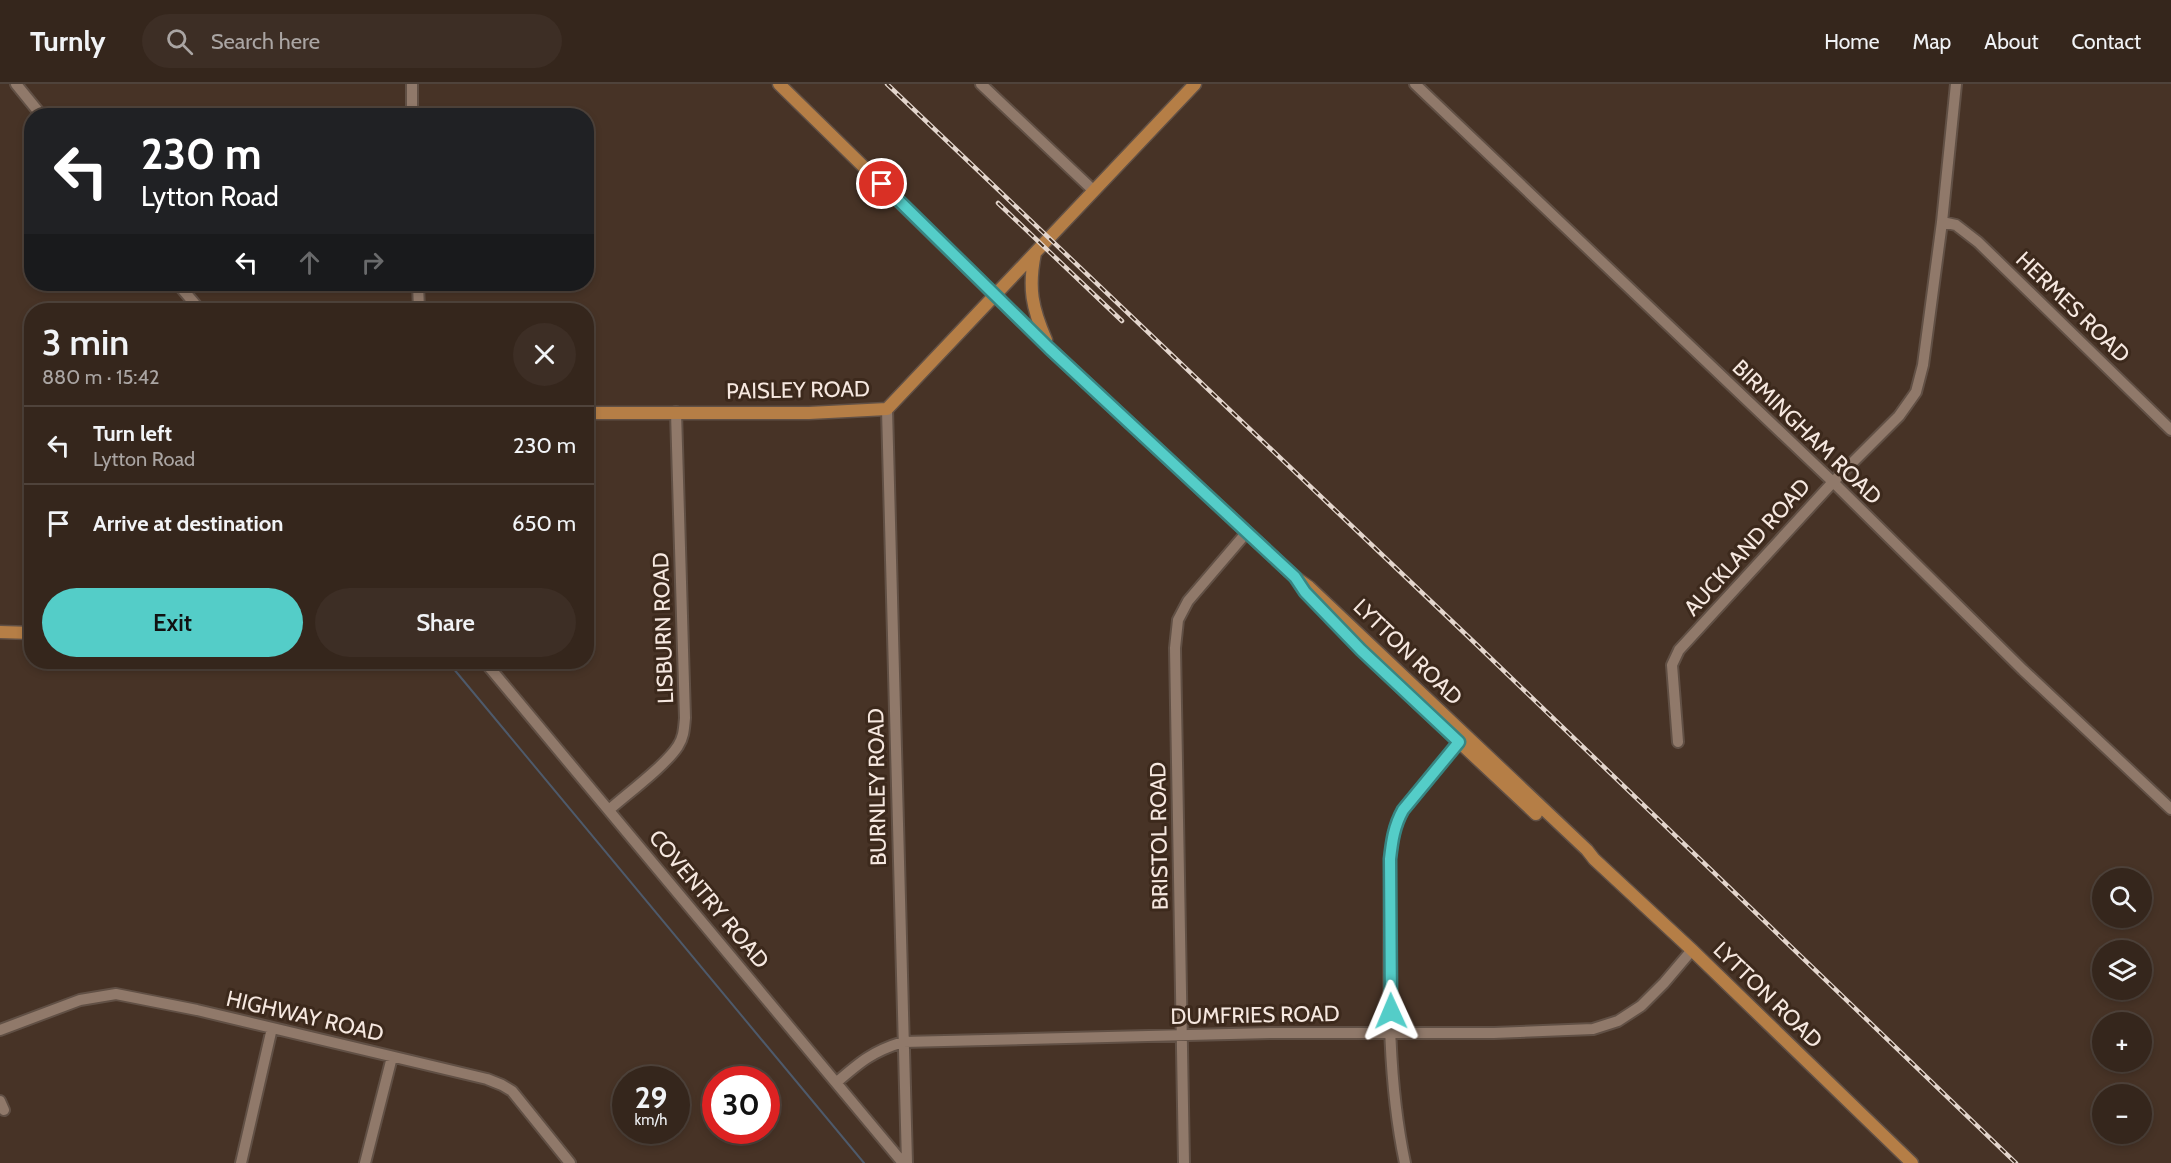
<!DOCTYPE html>
<html lang="en">
<head>
<meta charset="utf-8">
<style>
  :root { --surface:#35261c; --page:#3d2e25; --text:#f1f3f6; --muted:#aaa5a3; --line:#4f433b; --accent:#54cdc8 }
  body { margin:0; font-family:Cabin,sans-serif; background:var(--page); color:var(--text); height:100vh; display:flex; flex-direction:column; font-size:22px; white-space:nowrap }
  * { box-sizing:border-box; margin:0 }
  p { font-size:20px; color:var(--muted) }
  .icon { flex:none; width:33px; height:33px; fill:none; stroke:currentColor; stroke-width:2; stroke-linecap:round; stroke-linejoin:round }
  .map { position:relative; flex:1; overflow:hidden }
  .drawer { position:absolute; left:24px; top:219px; width:570px; height:366px; display:flex; flex-direction:column; background:var(--surface); border-radius:24px; box-shadow:0 3px 9px #0003,0 0 0 2px var(--line) }
  .drawer>* { flex:none }
  .hud { position:absolute; left:24px; top:24px; width:570px; height:183px; border-radius:24px; box-shadow:0 3px 9px #0003,0 0 0 2px var(--line); background:#202124; color:#fff; overflow:hidden }
  .buttons { position:absolute; left:2092px; top:784px; display:grid; gap:12px }
  .buttons a { display:grid; place-items:center; width:60px; height:60px; border-radius:50%; background:var(--surface); box-shadow:0 3px 9px #0003,0 0 0 2px var(--line); font-size:30px }
  .speed { position:absolute; left:612px; top:982px; display:flex; gap:12px; font-size:30px; font-weight:700; text-align:center }
  .speed>* { display:grid; place-content:center; width:78px; height:78px; border-radius:50%; background:var(--surface); box-shadow:0 3px 9px #0003,0 0 0 2px var(--line); line-height:1 }
  .speed small { font-size:15px; font-weight:400 }
  .speed .limit { border:9px solid #d22; background:#fff; color:#111 }
  .pin { position:absolute; display:grid; place-items:center; width:51px; height:51px; color:#fff; margin:-26px; border:3px solid #fff; border-radius:50%; box-shadow:0 2px 6px #0007 }
  .me { position:absolute; width:66px; margin:-33px; rotate:359deg; stroke-linejoin:round; filter:drop-shadow(0 0 4px #0008) }
  .turn { display:flex; align-items:center; gap:21px; height:126px; padding:0 18px; font-size:27px }
  .turn .icon { width:78px; height:78px; stroke-width:2.5 }
  .turn b { display:block; font-size:42px; line-height:51px }
  .lanes { display:flex; align-items:center; height:57px; padding:0 18px; background:#0003; justify-content:center; gap:30px; direction:ltr }
  .lanes .off { opacity:.35 }
  .round { display:grid; place-items:center; flex:none; width:63px; height:63px; border-radius:32px; background:var(--page) }
  .head { display:flex; align-items:center; justify-content:space-between; height:102px; padding:0 18px }
  h1 { font-size:36px; font-weight:600; line-height:45px }
  .button { display:flex; gap:12px; margin-top:auto; padding:12px 18px }
  .button a { flex:1; height:69px; border-radius:36px; background:var(--accent); color:#111; font-size:24px; font-weight:600; line-height:69px; text-align:center }
  .button a+a { background:var(--page); color:var(--text) }
  ul { padding:0; list-style:none }
  li { display:flex; align-items:center; gap:18px; height:78px; padding:0 18px; border-top:2px solid var(--line) }
  li div { flex:1 }
  li b { display:block; font-size:22px }
  li em { font-style:normal }
  header { display:flex; align-items:center; gap:36px; box-sizing:border-box; height:84px; padding:0 30px; background:var(--surface); border-bottom:2px solid var(--line) }
  header strong { font-size:28px }
  nav { display:flex; gap:33px; margin-inline-start:auto; font-size:21px }
  .search { width:420px; height:54px; background:var(--page); display:flex; align-items:center; gap:15px; box-sizing:border-box; padding:0 21px; border-radius:33px; color:var(--muted); font-size:22px }
  .map>svg:first-child { display:block }
  .lines { fill:none; stroke-linecap:round; stroke-linejoin:round }
  .stream { stroke:#4e5a6b; stroke-width:2 }
  .minor-casing { stroke:#615045; stroke-width:14 }
  .major-casing { stroke:#615045; stroke-width:15 }
  .minor { stroke:#90796a; stroke-width:10 }
  .major { stroke:#b57e46; stroke-width:12 }
  .rail-casing { stroke:#e3d5cc; stroke-width:4.5 }
  .rail { stroke:#3c291c; stroke-width:2; stroke-dasharray:7; stroke-linecap:butt }
  .route-casing { stroke:#378582; stroke-width:15 }
  .route { stroke:#54cdc8; stroke-width:10 }
  .labels { text-anchor:middle; dominant-baseline:central; stroke-width:6; stroke-linejoin:round; paint-order:stroke }
  .street-label { font-size:22px; fill:#f6e8e0; stroke:#3c291c }
</style>
</head>
<body>
<header>
<strong>Turnly</strong>
<div class="search"><svg class="icon" aria-label="search" viewBox="0 0 24 24"><circle cx="10" cy="10" r="6"/><path d="M15 15l6 6"/></svg>Search here</div>
<nav><a>Home</a><a>Map</a><a>About</a><a>Contact</a></nav>
</header>
<div class="map">
<svg width="2171" height="1079" viewBox="0 0 2171 1079">
  <rect width="100%" height="100%" fill="#473326"/>
  <g class="lines">
    <path class="stream" d="M448,578l416,501"/>
    <defs>
      <path id="minor" d="M16,0l26,32
        M412,0v32
        M981,0l113,107
        M1415,0l418,398 190,188 148,139
        M1942,138l14,3 22,17 193,188
        M178,200l22,26
        M418,200l1,26
        M887,325l20,754
        M485,578l418,501
        M1678,658l-6,-77 7,-15 154,-168 66,-66 17,-24 7,-27 19,-143 14,-138
        M609,726c18,-16 57,-45 69,-64 6,-9 6,-18 7,-28l-9,-306
        M0,946l80,-30 36,-6 81,16 290,69 15,6 10,6 58,72
        M837,998c23,-20 36,-31 66,-40l367,-9h224l99,-4 25,-8 23,-15 23,-23 28,-33
        M0,1017l4,9
        M241,1079l31,-135
        M365,1079l27,-106
        M1184,1079l-9,-515 3,-28 10,-19 59,-69
        M1405,1079c-21,-99 -15,-203 -15,-304 2,-18 4,-33 13,-49l61,-74"/>
      <path id="major" d="M779,0l270,264 246,229 14,10 278,263 7,9 98,91 220,213
        M1035,169c-7,35 -3,55 11,87
        M586,329h223l78,-4 308,-325
        M1331,535l45,45 160,150
        M0,548l32,1"/>
    </defs>
    <use href="#minor" class="minor-casing"/>
    <use href="#major" class="major-casing"/>
    <use href="#minor" class="minor"/>
    <use href="#major" class="major"/>
    <defs>
      <path id="rail" d="M887,0l590,561 539,518
        M998,119l124,118"/>
    </defs>
    <use href="#rail" class="rail-casing"/>
    <use href="#rail" class="rail"/>
  </g>
  <g class="lines">
    <defs>
      <path id="route" d="M882,100l167,164 246,229 10,15 56,58 98,92 -56,68c-9,16 -11,31 -13,49l1,152"/>
    </defs>
    <use href="#route" class="route-casing"/>
    <use href="#route" class="route"/>
  </g>
  <g class="labels">
    <g class="street-label">
      <text transform="translate(2073 223) rotate(44)">HERMES ROAD</text>
      <text transform="translate(798 306) rotate(-1)">PAISLEY ROAD</text>
      <text transform="translate(1807 348) rotate(44)">BIRMINGHAM ROAD</text>
      <text transform="translate(1747 463) rotate(-48)">AUCKLAND ROAD</text>
      <text transform="translate(663 544) rotate(-92)">LISBURN ROAD</text>
      <text transform="translate(1408 568) rotate(44)">LYTTON ROAD</text>
      <text transform="translate(877 703) rotate(-91)">BURNLEY ROAD</text>
      <text transform="translate(1159 752) rotate(-91)">BRISTOL ROAD</text>
      <text transform="translate(709 815) rotate(50)">COVENTRY ROAD</text>
      <text transform="translate(1768 911) rotate(44)">LYTTON ROAD</text>
      <text transform="translate(1255 931) rotate(-1)">DUMFRIES ROAD</text>
      <text transform="translate(305 932) rotate(13)">HIGHWAY ROAD</text>
    </g>
  </g>
</svg>
<div class="buttons">
<a><svg class="icon" aria-label="search" viewBox="0 0 24 24"><circle cx="10" cy="10" r="6"/><path d="M15 15l6 6"/></svg></a>
<a><svg class="icon" aria-label="layers" viewBox="0 0 24 24"><path d="M12 4l9 5-9 5-9-5zM3 14l9 5 9-5"/></svg></a>
<a>+</a>
<a>−</a>
</div>
<div class="speed"><div>29<small>km/h</small></div><div class="limit">30</div></div>
<div class="pin" style="left:882px;top:100px;background:#d93025"><svg class="icon" aria-label="arrive" viewBox="0 0 24 24"><path d="M6 21V4h12l-3 4 3 4H6"/></svg></div>
<svg class="me" style="left:1391px;top:927px" viewBox="-20 -20 40 40"><path d="M0-17L14 15 0 8-14 15z" fill="#54cdc8" stroke="#fff" stroke-width="4"/></svg>
<div class="hud">
<div class="turn"><svg class="icon" aria-label="left" viewBox="0 0 24 24"><path d="M17 20v-9H6M10 6l-5 5 5 5"/></svg><div><b>230 m</b>Lytton Road</div></div>
<div class="lanes"><svg class="icon" aria-label="left" viewBox="0 0 24 24"><path d="M17 20v-9H6M10 6l-5 5 5 5"/></svg><svg class="icon off" aria-label="ahead" viewBox="0 0 24 24"><path d="M12 20V5M6 11l6-6 6 6"/></svg><svg class="icon off" aria-label="right" viewBox="0 0 24 24"><path d="M7 20v-9h11M14 6l5 5-5 5"/></svg></div>
</div>
<section class="drawer">
<div class="head"><div><h1>3 min</h1><p>880 m · 15:42</p></div><a class="round"><svg class="icon" aria-label="close" viewBox="0 0 24 24"><path d="M6 6l12 12M18 6L6 18"/></svg></a></div>
<ul>
<li><svg class="icon" aria-label="left" viewBox="0 0 24 24"><path d="M17 20v-9H6M10 6l-5 5 5 5"/></svg><div><b>Turn left</b><p>Lytton Road</p></div><em>230 m</em></li>
<li><svg class="icon" aria-label="arrive" viewBox="0 0 24 24"><path d="M6 21V4h12l-3 4 3 4H6"/></svg><div><b>Arrive at destination</b></div><em>650 m</em></li>
</ul>
<div class="button"><a>Exit</a><a>Share</a></div>
</section>
</div>
</body>
</html>
